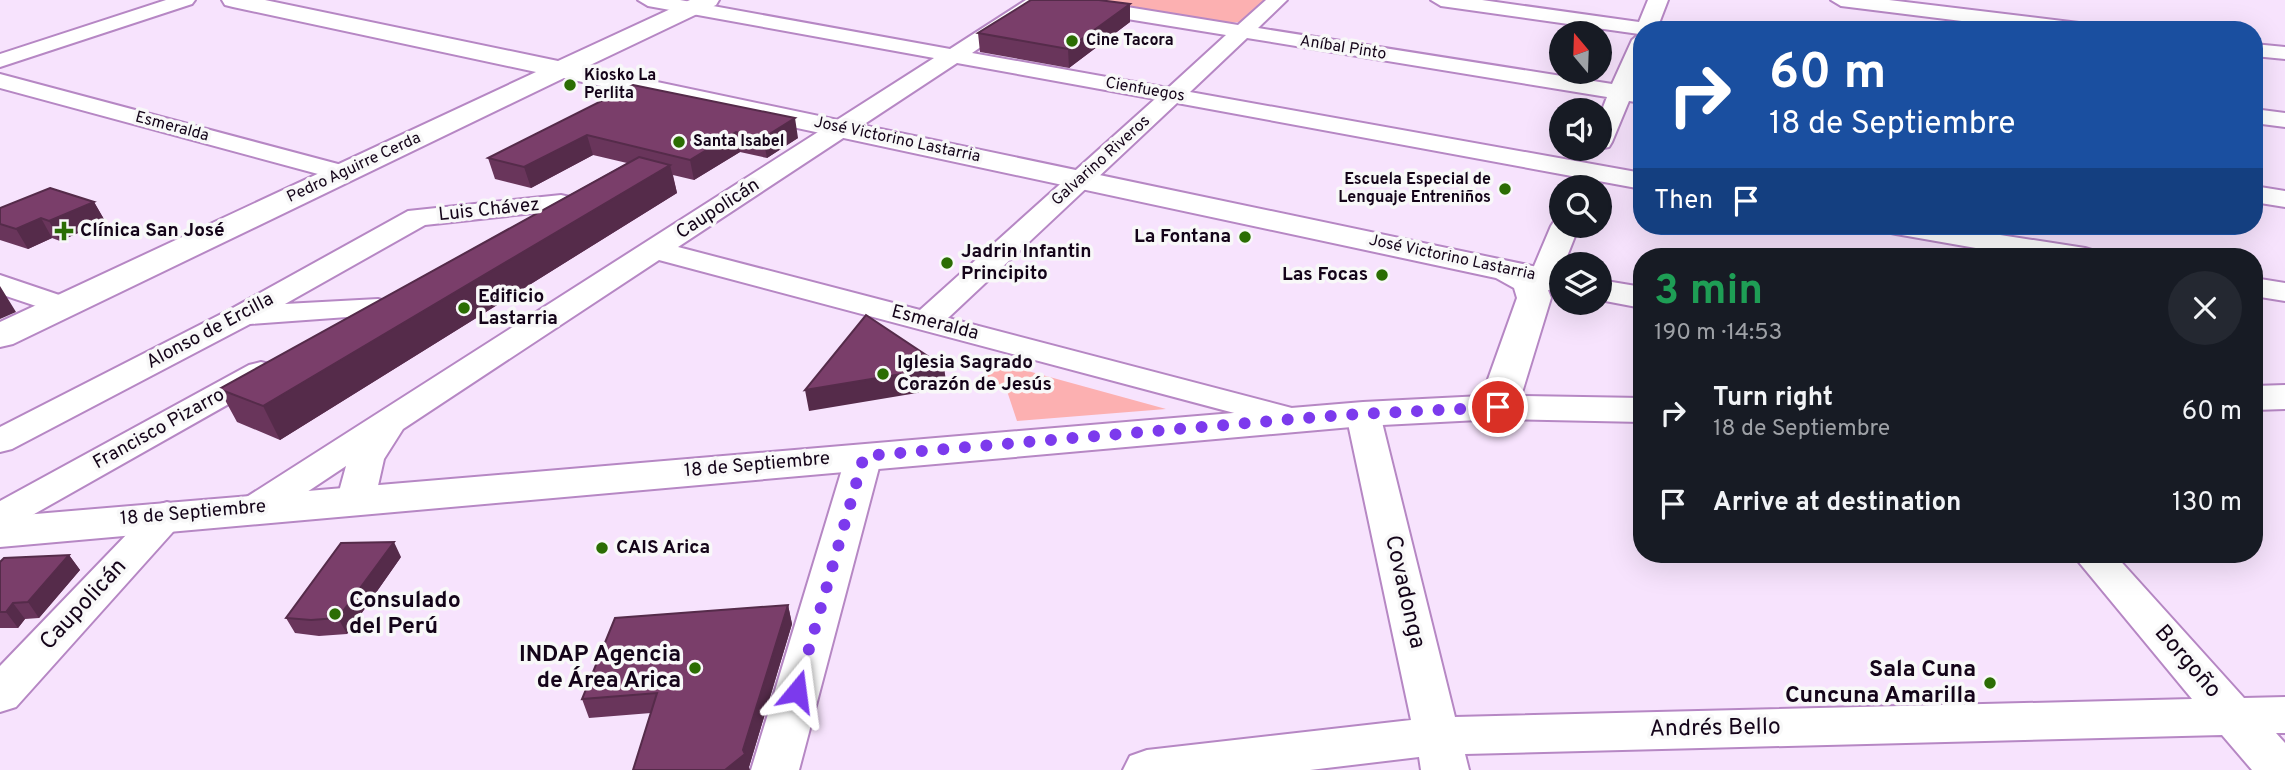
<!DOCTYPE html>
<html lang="en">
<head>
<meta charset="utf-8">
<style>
  :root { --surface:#171b24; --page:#242831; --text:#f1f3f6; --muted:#9ea1a6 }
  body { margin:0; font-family:Overpass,sans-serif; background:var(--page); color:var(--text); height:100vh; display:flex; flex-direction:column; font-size:26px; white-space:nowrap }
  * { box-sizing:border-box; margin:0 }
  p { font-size:23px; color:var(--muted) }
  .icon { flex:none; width:38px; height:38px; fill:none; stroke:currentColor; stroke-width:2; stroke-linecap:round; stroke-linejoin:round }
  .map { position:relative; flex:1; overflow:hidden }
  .panel { position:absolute; left:1633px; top:248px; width:630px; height:315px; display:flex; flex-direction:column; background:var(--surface); border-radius:28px; box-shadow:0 7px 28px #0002 }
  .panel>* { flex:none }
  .top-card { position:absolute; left:1633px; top:21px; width:630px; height:214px; border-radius:28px; box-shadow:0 7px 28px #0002; background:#1a4fa0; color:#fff; overflow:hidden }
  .needle { width:46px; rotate:341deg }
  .tools { position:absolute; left:1549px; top:21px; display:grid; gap:14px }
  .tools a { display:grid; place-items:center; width:63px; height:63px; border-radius:50%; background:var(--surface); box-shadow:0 7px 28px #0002; font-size:35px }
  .pin { position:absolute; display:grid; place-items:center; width:60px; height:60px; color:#fff; margin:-30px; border:4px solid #fff; border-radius:50%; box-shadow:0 2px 7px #0007 }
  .me { position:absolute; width:77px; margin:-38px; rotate:16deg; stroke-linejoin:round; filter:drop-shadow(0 0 5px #0008) }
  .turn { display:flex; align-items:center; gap:24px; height:147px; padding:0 21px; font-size:32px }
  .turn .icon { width:91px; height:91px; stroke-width:2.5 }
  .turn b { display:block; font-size:49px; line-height:60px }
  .then { display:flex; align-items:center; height:66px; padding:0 21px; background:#0003; gap:14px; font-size:26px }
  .round { display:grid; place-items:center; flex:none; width:74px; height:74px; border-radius:37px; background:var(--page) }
  .headline { display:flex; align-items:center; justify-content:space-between; height:119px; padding:0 21px }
  h1 { font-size:42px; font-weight:700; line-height:52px; color:#1e9e55 }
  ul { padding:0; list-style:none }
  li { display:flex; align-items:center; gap:21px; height:91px; padding:0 21px }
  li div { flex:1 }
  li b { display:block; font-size:26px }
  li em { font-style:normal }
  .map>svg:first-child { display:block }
  .green { fill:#fcb0b1 }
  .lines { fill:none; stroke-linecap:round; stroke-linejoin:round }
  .minor-casing { stroke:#b687c4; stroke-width:4 }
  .secondary-casing { stroke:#b687c4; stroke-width:4 }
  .minor { fill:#fff; fill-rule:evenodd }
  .secondary { fill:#fff; fill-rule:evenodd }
  .wall { fill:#69355b }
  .shaded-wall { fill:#552b4a }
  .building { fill:#7a3e6a; stroke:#552b4a; stroke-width:2 }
  .route { stroke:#7c3aed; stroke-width:12; stroke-dasharray:0 21.6 }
  .poi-dot { fill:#2b6d03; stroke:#f8f8f8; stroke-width:2.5 }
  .labels { text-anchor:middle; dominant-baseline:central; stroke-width:7; stroke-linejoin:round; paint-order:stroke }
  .far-poi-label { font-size:16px; font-weight:bold; fill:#140419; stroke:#f8f8f8; text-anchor:start }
  .far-street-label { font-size:16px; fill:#140419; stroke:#f8f8f8 }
  .street-label { font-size:19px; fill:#140419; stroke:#f8f8f8 }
  .poi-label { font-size:19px; font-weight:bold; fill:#140419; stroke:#f8f8f8; text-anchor:start }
  .near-street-label { font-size:23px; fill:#140419; stroke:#f8f8f8 }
  .near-poi-label { font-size:23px; font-weight:bold; fill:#140419; stroke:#f8f8f8; text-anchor:end }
</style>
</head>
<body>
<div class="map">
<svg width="2285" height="770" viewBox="0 0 2285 770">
  <rect width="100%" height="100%" fill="#f7e3fd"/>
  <path class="green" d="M1077,0h189l-25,22 -13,1z
    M999,363l167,46 -149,12 -11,-33 -22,-8 -1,-6z"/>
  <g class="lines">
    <defs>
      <path id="minor" d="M166,0h29l-3,4 -192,63v-13z
        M638,0h42l270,49 76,-49h23l-77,53 196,35 58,-53 -142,-23 -10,-6 3,-4 7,-2 154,25 28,-25h21l-29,28 354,56 20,-44 7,-6 -198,-28 -10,-6h51l157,22 9,-22h20l-10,26 3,4h-19v38l-8,20 8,1v14l-13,-2 -17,41 -3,5 -11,2 2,-34 7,-18 -360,-59 -57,54 452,81v16l-465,-86 -229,215 359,94 5,7 -5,7 -12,4 -12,-4 -624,-166 -256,169 -19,30 -9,40 -6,9 -13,3 -13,-3 -6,-9 9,-33 -75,50 -13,4 -13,-4 -6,-9 6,-9 689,-440 -286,-52zM957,63l198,36 -235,211 -242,-63z
        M1831,0h58l198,24 7,2 3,4h-62l-194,-24z
        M2254,44l31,3v12l-31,-3z
        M0,74l353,94 4,5 -4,5 -9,3 -344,-93z
        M2254,109l31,4v14l-31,-4z
        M2254,186l31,5v16l-31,-5z
        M561,195l9,2 4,6 -4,6 -145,16 -140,79 93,-5 11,3 4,6 -4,6 -139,10 -238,125 -12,3v-25l231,-118 177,-98z
        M1561,219v7h18l-15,38h-3v8l-7,12 -10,3 -10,-3 -5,-6 22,-52 4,-6z
        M1882,226h60l143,22 10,3 4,6h-72l-131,-23 -10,-2z
        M0,275l74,25 4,6 -4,6 -11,3 -63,-21z
        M2254,278l31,5v18l-31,-5z
        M261,362l12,3 4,7 -4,7 -260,147 -13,4v-29l249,-136z
        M1363,404l12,3 5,7 75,303 737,-18 -119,-144h42l129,143 41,-1v36h-9l9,10v27h-33l-30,-35 -757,19 4,16h-48l-2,-13 -109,13h-187l7,-14 17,-6 264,-30 -65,-306 5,-7z
        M864,445l13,3 5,8 -83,314h-48l95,-314 5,-8z
        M167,502l13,4 6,9 -6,9 -164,183 -16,5v-46l154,-160z"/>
      <path id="secondary" d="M222,0h43l293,61 132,-61h29l-3,5 -130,62 975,205v20l-13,-2 3,8 -30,98 121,2v24l-144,-3 -135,7 -1363,121v-30l1363,-115 119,-6 35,-98 -3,-10 -18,-10 -932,-200 -551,266 -13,3v-25l536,-250 -303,-65 -8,-2z
        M1600,280l42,7v21l-42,-8z
        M2285,385v24l-31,1v-24z"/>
    </defs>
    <use href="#minor" class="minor-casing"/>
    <use href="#secondary" class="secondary-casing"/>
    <use href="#minor" class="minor"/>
    <use href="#secondary" class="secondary"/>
  </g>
  <path class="wall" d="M1130,4v18l-61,46 -89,-16 -2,-19z
    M633,85l165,53 -31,20 -27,-6 -46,28 -21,-5 4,18 -397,247 -43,-18 -18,-33 408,-226 -34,-8 -62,33 -36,-9 -7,-21z
    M94,202l11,19 -45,20 -8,-3 -24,11 -28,-9v-32z
    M69,555l11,15 -41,48 -14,1 -7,9h-18v-66z
    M401,557l-54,77 -28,2 -24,-3 -9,-15z
    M788,605l4,19 -43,143 -98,-54 -62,5 -7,-19z"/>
  <path class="shaded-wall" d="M1130,4v18l-61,46 -1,-19z
    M795,118l3,20 -31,20 -4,-20z
    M736,132l4,20 -46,28 -4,-20z
    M587,135l6,20 -62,33 -7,-21z
    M670,165l7,28 -397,247 -17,-34z
    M94,202l11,19 -45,20 -11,-20z
    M41,218l11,20 -24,11 -12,-20z
    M0,286l16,26 -16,7z
    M944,367l3,21 -138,23 -4,-21z
    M394,542l7,15 -54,77 -9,-16z
    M69,555l11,15 -41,48 -11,-16z
    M13,603l12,16 -7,9 -12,-16z
    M788,605l4,19 -43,143 1,3h-25l18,-20z"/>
  <path class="building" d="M1031,0h68l31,4 -62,45 -90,-16z
    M633,85l162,33 -32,20 -27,-6 -46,28 -103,-25 -63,32 -36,-9z
    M639,157l31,8 -407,241 -44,-17z
    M50,188l44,14 -45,19 -8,-3 -25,11 -16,-5v-16z
    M866,315l78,52 -139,23z
    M394,542l-56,76 -27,2 -25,-2 55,-75z
    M69,555l-41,47 -15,1 -7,9h-6v-50l4,-4z
    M788,605l-45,145 2,4 -20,16h-92l24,-77 -75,6 33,-81z"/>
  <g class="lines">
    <path class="route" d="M797,691l67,-235 477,-41 157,-8"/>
  </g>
  <g class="poi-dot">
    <circle cx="1072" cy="41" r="7"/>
    <circle cx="570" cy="85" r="7"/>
    <circle cx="679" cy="142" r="7"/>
    <circle cx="1505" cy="189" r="7"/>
    <path d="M60.5 220.5h7v7h7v7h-7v7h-7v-7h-7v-7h7z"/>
    <circle cx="1245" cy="237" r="7"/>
    <circle cx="947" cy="263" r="7"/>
    <circle cx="1382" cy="275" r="7"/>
    <circle cx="464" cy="308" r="7"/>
    <circle cx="883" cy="374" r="7"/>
    <circle cx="602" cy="548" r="7"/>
    <circle cx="335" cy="614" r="7"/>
    <circle cx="695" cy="668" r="7"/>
    <circle cx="1990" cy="683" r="7"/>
  </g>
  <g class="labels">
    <g class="far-poi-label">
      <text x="1086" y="41">Cine Tacora</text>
      <text x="584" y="76">Kiosko La<tspan x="584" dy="18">Perlita</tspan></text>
      <text x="693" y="142">Santa Isabel</text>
      <text x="1491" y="180" text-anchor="end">Escuela Especial de<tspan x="1491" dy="18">Lenguaje Entreniños</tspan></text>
    </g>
    <g class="far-street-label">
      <text transform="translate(1343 48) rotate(9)">Aníbal Pinto</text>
      <text transform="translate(1145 90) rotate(10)">Cienfuegos</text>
      <text transform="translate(172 127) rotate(15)">Esmeralda</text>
      <text transform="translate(897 140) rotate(12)">José Victorino Lastarria</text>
      <text transform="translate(1101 161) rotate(-42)">Galvarino Riveros</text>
      <text transform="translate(354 168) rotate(-25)">Pedro Aguirre Cerda</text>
      <text transform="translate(1452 258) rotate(12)">José Victorino Lastarria</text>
    </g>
    <g class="street-label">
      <text transform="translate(718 209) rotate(-33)">Caupolicán</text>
      <text transform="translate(489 210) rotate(-6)">Luis Chávez</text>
      <text transform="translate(935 323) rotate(15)">Esmeralda</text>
      <text transform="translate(210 331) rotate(-28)">Alonso de Ercilla</text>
      <text transform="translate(159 429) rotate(-29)">Francisco Pizarro</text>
      <text transform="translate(757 465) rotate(-5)">18 de Septiembre</text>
      <text transform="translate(193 513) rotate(-5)">18 de Septiembre</text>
    </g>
    <g class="poi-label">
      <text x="80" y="231">Clínica San José</text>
      <text x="1231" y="237" text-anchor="end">La Fontana</text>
      <text x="961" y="252">Jadrin Infantin<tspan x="961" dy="22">Principito</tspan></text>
      <text x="1368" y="275" text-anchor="end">Las Focas</text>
      <text x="478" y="297">Edificio<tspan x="478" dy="22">Lastarria</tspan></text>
      <text x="897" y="363">Iglesia Sagrado<tspan x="897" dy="22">Corazón de Jesús</tspan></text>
      <text x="616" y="548">CAIS Arica</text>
    </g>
    <g class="near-street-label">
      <text transform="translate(1404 592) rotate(77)">Covadonga</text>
      <text transform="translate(84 605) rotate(-47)">Caupolicán</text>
      <text transform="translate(2187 662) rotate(49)">Borgoño</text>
      <text transform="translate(1715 729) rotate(-1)">Andrés Bello</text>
    </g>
    <g class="near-poi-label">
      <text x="349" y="601" text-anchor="start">Consulado<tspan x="349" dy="26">del Perú</tspan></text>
      <text x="681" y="655">INDAP Agencia<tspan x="681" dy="26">de Área Arica</tspan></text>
      <text x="1976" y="670">Sala Cuna<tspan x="1976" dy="26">Cuncuna Amarilla</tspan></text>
    </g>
  </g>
</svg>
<div class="tools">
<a><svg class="needle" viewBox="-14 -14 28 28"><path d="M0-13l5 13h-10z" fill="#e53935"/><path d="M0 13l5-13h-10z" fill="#9ea1a6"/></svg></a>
<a><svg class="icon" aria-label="sound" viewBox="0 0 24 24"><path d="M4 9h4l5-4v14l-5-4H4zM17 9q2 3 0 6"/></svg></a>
<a><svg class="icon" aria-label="search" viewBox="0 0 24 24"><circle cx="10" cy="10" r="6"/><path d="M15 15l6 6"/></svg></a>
<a><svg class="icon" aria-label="layers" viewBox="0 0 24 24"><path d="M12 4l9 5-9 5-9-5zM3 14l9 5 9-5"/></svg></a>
</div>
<div class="pin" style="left:1498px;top:407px;background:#d93025"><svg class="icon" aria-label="arrive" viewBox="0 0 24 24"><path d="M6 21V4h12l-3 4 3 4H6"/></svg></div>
<svg class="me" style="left:797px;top:691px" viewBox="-20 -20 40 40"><path d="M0-17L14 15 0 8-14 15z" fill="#7c3aed" stroke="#fff" stroke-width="4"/></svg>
<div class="top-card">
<div class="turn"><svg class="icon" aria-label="right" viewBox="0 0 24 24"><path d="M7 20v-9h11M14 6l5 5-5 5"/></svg><div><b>60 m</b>18 de Septiembre</div></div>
<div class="then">Then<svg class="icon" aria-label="arrive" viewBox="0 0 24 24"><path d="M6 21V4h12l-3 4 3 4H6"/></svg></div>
</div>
<section class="panel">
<div class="headline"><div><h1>3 min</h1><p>190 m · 14:53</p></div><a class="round"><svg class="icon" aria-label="close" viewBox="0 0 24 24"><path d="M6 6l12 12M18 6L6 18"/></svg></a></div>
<ul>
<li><svg class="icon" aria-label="right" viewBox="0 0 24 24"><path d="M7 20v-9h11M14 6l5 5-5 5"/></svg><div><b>Turn right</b><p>18 de Septiembre</p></div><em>60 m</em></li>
<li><svg class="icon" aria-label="arrive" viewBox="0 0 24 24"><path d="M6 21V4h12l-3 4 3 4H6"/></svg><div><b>Arrive at destination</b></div><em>130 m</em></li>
</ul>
</section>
</div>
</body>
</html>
